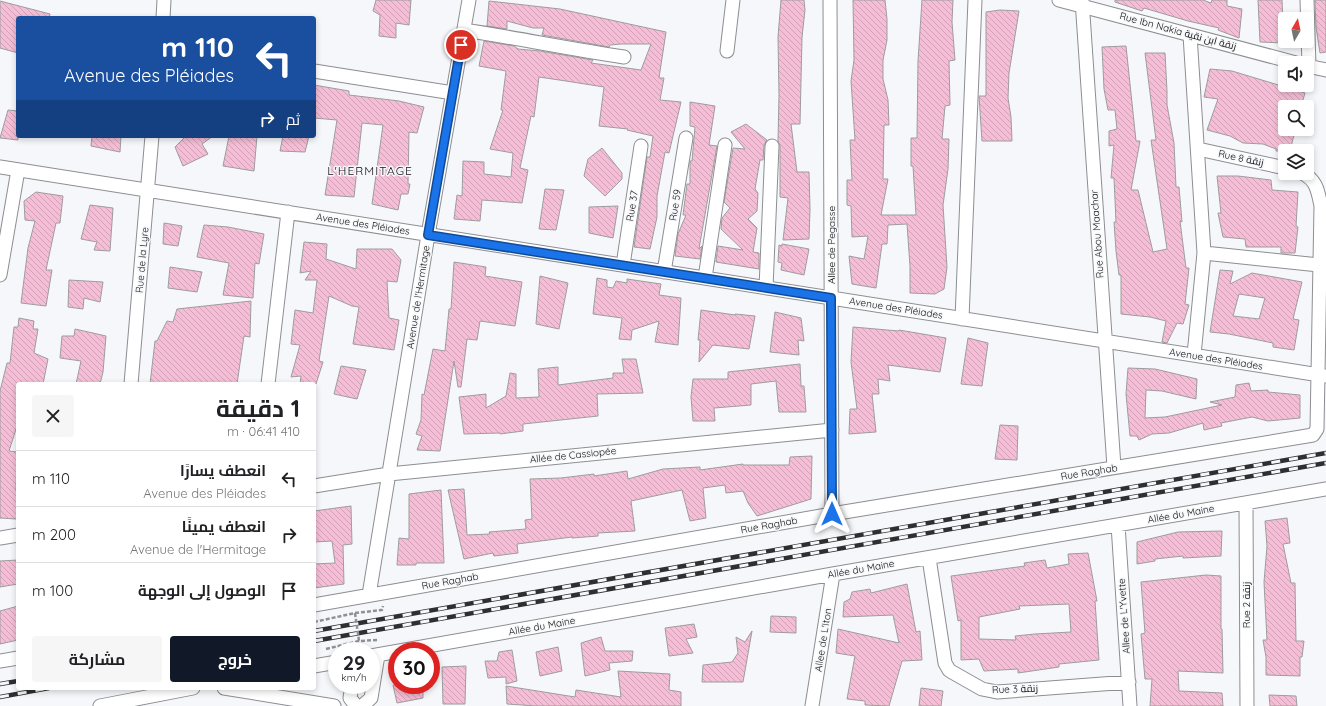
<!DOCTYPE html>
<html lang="ar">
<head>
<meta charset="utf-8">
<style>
  :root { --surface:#fff; --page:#f6f6f6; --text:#202124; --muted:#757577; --line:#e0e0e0; --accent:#111827 }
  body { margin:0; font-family:Quicksand,Cairo,sans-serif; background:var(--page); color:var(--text); direction:rtl; height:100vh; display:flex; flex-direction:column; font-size:15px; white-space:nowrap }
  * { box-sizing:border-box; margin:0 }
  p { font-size:13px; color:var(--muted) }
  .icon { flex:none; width:22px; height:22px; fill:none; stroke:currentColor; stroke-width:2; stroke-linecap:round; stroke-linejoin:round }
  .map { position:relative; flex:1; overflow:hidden; direction:ltr }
  .panel { position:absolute; left:16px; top:382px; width:300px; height:308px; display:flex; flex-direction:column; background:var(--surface); border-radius:4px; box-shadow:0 2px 6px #0003; direction:rtl }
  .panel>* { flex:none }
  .banner { position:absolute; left:16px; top:16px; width:300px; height:122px; border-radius:4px; box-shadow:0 2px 6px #0003; direction:rtl; background:#1a4fa0; color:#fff; overflow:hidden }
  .needle { width:26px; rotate:9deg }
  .tools { position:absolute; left:1278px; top:12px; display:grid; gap:8px }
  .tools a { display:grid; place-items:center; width:36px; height:36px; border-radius:4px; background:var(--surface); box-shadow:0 2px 6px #0003; font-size:20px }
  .speed { position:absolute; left:328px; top:642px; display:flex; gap:8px; font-size:20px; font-weight:700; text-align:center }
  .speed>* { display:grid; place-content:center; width:52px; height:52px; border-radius:50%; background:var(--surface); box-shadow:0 2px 6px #0003; line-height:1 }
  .speed small { font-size:10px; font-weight:400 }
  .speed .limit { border:6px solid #d22; background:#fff; color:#111 }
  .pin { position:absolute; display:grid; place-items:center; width:34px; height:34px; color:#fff; margin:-17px; border:2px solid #fff; border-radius:50%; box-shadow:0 1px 4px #0007 }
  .me { position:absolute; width:44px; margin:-22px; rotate:0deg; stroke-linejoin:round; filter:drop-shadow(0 0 3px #0008) }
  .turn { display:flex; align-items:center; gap:14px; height:84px; padding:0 16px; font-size:18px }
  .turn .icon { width:52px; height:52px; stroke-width:2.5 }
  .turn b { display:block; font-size:28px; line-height:34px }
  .then { display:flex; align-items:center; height:38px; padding:0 16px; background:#0003; gap:8px; font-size:15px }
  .round { display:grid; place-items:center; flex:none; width:42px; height:42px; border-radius:4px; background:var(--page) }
  .overview { display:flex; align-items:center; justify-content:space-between; height:68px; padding:0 16px }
  h1 { font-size:24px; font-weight:700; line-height:30px }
  .primary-button { display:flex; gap:8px; margin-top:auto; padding:8px 16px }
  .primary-button a { flex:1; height:46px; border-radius:4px; background:var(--accent); color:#fff; font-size:16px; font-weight:700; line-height:46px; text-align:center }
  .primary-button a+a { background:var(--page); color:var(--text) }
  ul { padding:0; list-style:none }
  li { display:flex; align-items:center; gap:12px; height:56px; padding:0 16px; border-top:1px solid var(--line) }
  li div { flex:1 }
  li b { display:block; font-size:15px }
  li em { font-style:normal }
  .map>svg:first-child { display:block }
  .building { fill:url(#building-back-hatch); stroke:#9f9c9d; fill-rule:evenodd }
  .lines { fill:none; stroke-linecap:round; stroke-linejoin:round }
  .street-casing { stroke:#8d8e91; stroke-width:15 }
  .path { stroke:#909193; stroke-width:2.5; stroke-dasharray:4 2; stroke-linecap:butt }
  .street { stroke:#fff; stroke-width:13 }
  .rail-casing { stroke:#2e2f30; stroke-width:4.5 }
  .rail { stroke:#f6f7fa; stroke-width:3; stroke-dasharray:9; stroke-linecap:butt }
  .path-bridge { stroke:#909193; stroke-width:2.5; stroke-dasharray:4 2; stroke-linecap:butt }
  .route-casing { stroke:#114b97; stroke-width:10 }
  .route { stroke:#1a73e8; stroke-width:7 }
  .labels { text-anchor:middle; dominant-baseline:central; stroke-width:3; stroke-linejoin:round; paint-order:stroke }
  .street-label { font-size:10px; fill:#111213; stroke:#f6f7fa }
  .quarter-label { font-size:12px; letter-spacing:1px; fill:#111213; stroke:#f6f7fa }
</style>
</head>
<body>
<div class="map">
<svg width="1326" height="706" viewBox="0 0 1326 706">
  <defs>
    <pattern id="building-back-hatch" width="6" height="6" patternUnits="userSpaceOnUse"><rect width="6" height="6" fill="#f5bed6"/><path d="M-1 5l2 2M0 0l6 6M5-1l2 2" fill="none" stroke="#d1a2b7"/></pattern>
  </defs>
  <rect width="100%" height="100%" fill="#f6f7fa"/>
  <path class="building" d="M376,0h35l-2,25 -13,-2v15l-17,-2 1,-21 -7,-4z
    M781,0h23l1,10 -3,27 -2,87h-9l6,48h12l1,37 -1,30 -26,1 5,-42 -8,-1v-51l-2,-5 1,-46 -1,-58z
    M853,0h32l2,19v21l-4,20v19l5,21 1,25h-5l-1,54h5l-7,36h35l-3,-49h-2v-28h6l1,-77 4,-61h31l-1,22 3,38 -6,1 1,44 -5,1 -3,33h7l-1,30 -5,36 4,62 -3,22 -9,5 -25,-1v-27l-3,-42 -19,1 -1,19h-5l-6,44 -24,-4 -3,-28 15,3 4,-23 -16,1 -1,-31 -4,-1v-25h5l-2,-40h5l-4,-59 3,-21z
    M1115,0h88l8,3 1,-3h15v6l15,3 -3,29 -21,-8 1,-2 -31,-7 -44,-13 -2,3 -27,-9z
    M1258,0h24l2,43 -24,-1z
    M1315,0h11v52l-6,1 -4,-26z
    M0,1l50,13 -1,4h-31v35l-18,-5z
    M489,1l71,8 106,23 -7,46h5l-4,22 21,2 -12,51 -4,-1 -8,44v21l-7,32 -16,-2 13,-90h3l3,-21 -26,-6 1,-1 -29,-3 5,-39 -38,-6 -27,-4 -5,40 -3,-1 -11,52 8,2 -6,33 -40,-3 -2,21 -26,-2 3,-24 5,1 1,-35 21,1v12l27,3 2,-24 -23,-4 13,-39h-2l5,-39 -27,-5 5,-25 30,5 4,3 22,2 53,9 -2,3 50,7 10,-26h-30l-11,1 -1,2 -67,-12 2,-7h-11l-26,-7v8l-20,-3z
    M1000,10l19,1 -10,62 -1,25 3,19 1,24h-30l-3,-45h7v-84z
    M1126,46l10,95h4l-9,49h7l15,62 14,-3 -16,-109h5l-11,-87h20l2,38v14l7,38 2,44h3l3,35 -2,-1 6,47h3l-4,36 4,1 -6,19 -6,-1 -10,20 -5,-1 4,-21 -16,-4 -29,-3v-39h-2l-3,-24 -2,-29h2l-2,-44h-3l3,-33 -5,1v-15l8,-2 -2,-19h-7l-4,-21 -2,-42z
    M1210,69l22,2 73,22 -4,14h-16v15l-2,5 2,2 10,2 -5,20h-14v-2l-13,-5 -20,-1 -13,-7 -23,-6 11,-31 -14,-2z
    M314,85l35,6v4l50,6 25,6 -7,26 -8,-1 -1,52h2l-2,10h-7l-3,16 -26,-6 11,-79 -21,-2 -8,74 -29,-2 12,-75 -23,-2z
    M690,102l25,4 -6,39 8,1 -17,97 -1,6 3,-3 -2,13 -25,-3 3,-22 8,-19h-3l4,-31h3v-23h2l3,-34 -5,-1z
    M8,110l10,1v29l-18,-2z
    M746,124l21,16 -3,5 -1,15h-3l-5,29 3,4 -1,18 -9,8 9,9 -4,24 6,1v16l-43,-7v-1l2,-15 25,4 -22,-21 1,-11 8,-10 -6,-6 9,-54 12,1 -14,-17z
    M92,136h29l-1,16 -29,-6z
    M186,136h27l-11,8 6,10 -25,12 -8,-19z
    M229,136h28l-3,35 -31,-5z
    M283,136h26l-4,16 -25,-1z
    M602,148l20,25v6l-17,17 -21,-20 4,-17z
    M1217,176h21l33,4 1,10 26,2 -2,34 2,1 -3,26h-14v-6h-35l-1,-8 -22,-2 -5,-24h3z
    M545,189l19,1 -8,40 -17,-1z
    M36,192l27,4 -3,27h-4l-10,47h6l-6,36 -25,-3 7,-55 7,-27 -10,-1 -1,-19z
    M90,205l23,3 -3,43 -16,-1 3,-8 -16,-3z
    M618,206l-5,32 -24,-5v-26z
    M164,223l18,3 -4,20 -15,-2z
    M204,225l24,2 36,7 -5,30 -4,-1 -2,35 -30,-3 6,-32 -32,-6z
    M304,242l23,2 -1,15 30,10 1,-20h35l9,11 -4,22 -10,-1 2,37 10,2 -5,30 -41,-6 6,-37 -7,-1 -23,-10 -10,65 4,1 -7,22h-16l1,-8 -10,1 9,-32 -9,-1 4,-34 18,3 4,-33h-12l6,-9 -11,2z
    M782,244l27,5 -5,26 -23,-5 1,-7 -4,-1 1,-17 3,1z
    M454,262l32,5 -1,9 37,6 -7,44 -35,-5 -3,19 -10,-1 -6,48h-3l-4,-26 -14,90 -23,-1 5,-14 -6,-2 5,-14 1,-26 2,1 9,-46 12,2 4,-42h2z
    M170,267l32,5 -5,20 -29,-4z
    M1220,270l13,1 -3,13 22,-11 50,9 -9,37 6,1 -5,30 -21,-3v-4l-44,-9 -19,-2zM1239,294l26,4 -6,21 -26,-3z
    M540,276l28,7 -9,46 -23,-5z
    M597,278l10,2v7l6,1 3,-7 11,2v-4l34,5 -2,11 22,3 -3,47 -23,-3 4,-21 -27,9 -1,10 -12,-1 3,-21 -29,-4z
    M69,280l34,2 -3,20 -16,-4 -1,11 -15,-2z
    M251,301l-1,36 -6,-1 -7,48h-87l5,-43h2l10,-20 6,1 4,-13z
    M701,310l34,5v-1l20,2 -6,33 -36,-4 -14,17 1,-22h-2z
    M775,312l26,6 3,23 -6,-1 1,15 -29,-3z
    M19,318l15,3 -1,8h5l-4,24 14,6 -5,25h-25v39l-9,28 8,1 -1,39 2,1v18l-2,9 -16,-1v-127l7,-28h3l4,-36h4z
    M853,327l46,4v-1l47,8 -6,34 -52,-7 2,16 -12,-2 1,15h-7l4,38 -27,2 1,-25h7l-6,-47z
    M75,329l31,7 -3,36 -3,12h-24l5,-23 -21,-3 2,-22h12z
    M968,338l20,5 -6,43 -21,-2z
    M622,359h14l7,34 -46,1 1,22 -75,8v7l-23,3v-1l-36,1 -5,-37 27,-3v14l20,-12 4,-23 6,1v24l23,-1 -1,-28 20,-2v18l55,-7v-5h11z
    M800,364l1,22h3l2,26h-27l-3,-31 -25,3v21l-37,3 1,13h-22l-2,-24 2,-18h35v-7z
    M341,366l25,4 -9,29 -23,-5z
    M1128,368l27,1 42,10 -1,20 -34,-8 -16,-1 -1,28 20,-1 57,-12 -12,-3 25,-5 1,-12 13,-2 2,8 17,-1v2l32,3v23l-32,3 -16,-4 -31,6 1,3 -18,4 -1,-7 -34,10 -17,1 -13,6 -2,-4h-7l-4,-42z
    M1000,425l18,1 -1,34 -22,-1z
    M812,456l-1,43 -54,17 -9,-13 -5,-12 -17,2 -1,-8 -22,3 3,30 -16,3 -8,-31 -51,11 4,30 -37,2v3l-26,2v-1l-55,7 1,9 -24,3 -1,-3 -29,6 -16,-69 16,-1 3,46 23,-1 -1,-2 37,-3 -1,-9 7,-1 -2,-40 31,-1 33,-4v2l33,-5 1,8 35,-10 37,-2v3l43,-6v1h46l1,-8z
    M441,490l3,73h-28v2h-19l2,-27 10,1v-45z
    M351,506l1,38 -9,1 1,39 -30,4v-24l21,-1 -3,-22 -18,1v-31z
    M1287,518l3,25 -7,1 8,39h4l1,58h8l-2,16h-2v19l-34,-1v-18l-3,-17h4l-3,-58 3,-36 -2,-25z
    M1222,531l-1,25 -38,2v-2l-28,3v2l-18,3v-22l41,-10z
    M1088,553l9,48h-2l4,59 -40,4v3l-41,6v-4l-34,2 -5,-12 -18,1v-40l-3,1 -7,-45 74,-10 -1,-3 21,-3 2,8 22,-4 -1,-10zM1069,604l2,28 -36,2 -20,2 1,4 -37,-1v-22l41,-8 -1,-3z
    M18,560v24l-18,3v-26z
    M1206,575l15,1v53h1l1,44 -45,-2 1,20 43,2 1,13h-73l2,-27h-7l-4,-45 4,-1 -4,-51z
    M907,584l9,48 4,-1 2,29 -20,1 -13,45 -24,-1v-4l-18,-2 8,-43 -19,-3 2,-24 61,14 -6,-28 -50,2 1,-15 6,-3 2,-7 18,-3 1,4z
    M18,606v34l-18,4v-33z
    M771,616l25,1v16l-26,-1z
    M694,624l3,13 -11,2 7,14 -24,3 -4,-28z
    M752,631l-9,51h-41l1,-17 29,-3 6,-9 -2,-16 9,5z
    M601,637l4,14h28l-1,10 -23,2 1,7 -25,6 -4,-33z
    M558,647l4,24 -22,5 -4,-24z
    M512,650l5,31 -11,3v-7l-18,1 -3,-17h12l2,-9z
    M466,666l-1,38h-22l-1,-37z
    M618,671l52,3 -1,16 12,2v14h-145l-29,-2 -1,-18 69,11 1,-7 45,7z
    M393,685h30v13l-26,5z
    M921,688l22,3 -2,15h-22z
    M1269,695l27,1 1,10h-27z"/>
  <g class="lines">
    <defs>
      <path id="street" d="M830,0l2,514
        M1059,0l237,63
        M1082,0l32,467
        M1307,0l2,66
        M163,18l1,-18
        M464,30c53,8 106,19 160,27
        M1190,35l14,218 -10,102
        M727,51l6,-51
        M1307,66l19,4
        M314,71l139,22
        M1198,149l87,19
        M0,167l1326,209
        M1204,253l115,12
        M623,265l18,-119
        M664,272l22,-134
        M0,275l18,-105
        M705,278l20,-133
        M766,288l6,-142
        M962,319l13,-319
        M131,384l21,-248
        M268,384l20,-172
        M314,486l75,-12 443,-44
        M1246,503l1,203
        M1118,525l12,181
        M0,538l18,-3
        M929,558l16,105 4,7 3,2 30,17 15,3 132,-10
        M369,595l59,-360 41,-235
        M314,605l518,-91 481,-79 4,-6 4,-223c-3,-14 -4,-26 -19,-33
        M371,656l462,-82 493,-85
        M0,661l18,-3
        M314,666l23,-4
        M352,685l-2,13 6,8
        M224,688l110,18
        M100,706l93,-18
        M362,706l9,-8 7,-43
        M812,706l21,-132"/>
    </defs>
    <use href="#street" class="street-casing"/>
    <path class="path" d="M314,622l41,-9 27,-3 1,-4
      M326,649l33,-8 19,-1"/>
    <use href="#street" class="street"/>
    <defs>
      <path id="rail" d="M314,631l1012,-178
        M314,641l1012,-178
        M0,684l18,-3
        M0,697l49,-9"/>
    </defs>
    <use href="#rail" class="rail-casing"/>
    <use href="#rail" class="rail"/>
    <path class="path-bridge" d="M355,613l4,28"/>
  </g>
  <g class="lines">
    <defs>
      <path id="route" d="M461,45l-33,190 403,63 1,216"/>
    </defs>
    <use href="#route" class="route-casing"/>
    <use href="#route" class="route"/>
  </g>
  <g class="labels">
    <g class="street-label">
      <text transform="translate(1178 31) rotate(15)">Rue Ibn Nakia زنقة ابن نقية</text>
      <text transform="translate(1241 158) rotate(12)">Rue 8 زنقة</text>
      <text transform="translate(675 205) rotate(-81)">Rue 59</text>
      <text transform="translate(632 206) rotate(-81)">Rue 37</text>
      <text transform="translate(363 224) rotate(9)">Avenue des Pléiades</text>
      <text transform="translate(1097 234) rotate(-94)">Rue Abou Maachar</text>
      <text transform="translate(831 245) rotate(-90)">Allee de Pegasse</text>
      <text transform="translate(142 260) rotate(-85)">Rue de la Lyre</text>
      <text transform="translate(418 297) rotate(-81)">Avenue de l'Hermitage</text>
      <text transform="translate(896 308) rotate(9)">Avenue des Pléiades</text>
      <text transform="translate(1216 359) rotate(9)">Avenue des Pléiades</text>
      <text transform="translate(573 455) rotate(-6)">Allée de Cassiopée</text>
      <text transform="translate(1089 472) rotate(-9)">Rue Raghab</text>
      <text transform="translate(1181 514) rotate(-10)">Allée du Maine</text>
      <text transform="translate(769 525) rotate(-10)">Rue Raghab</text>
      <text transform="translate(861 569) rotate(-10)">Allée du Maine</text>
      <text transform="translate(450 581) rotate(-10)">Rue Raghab</text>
      <text transform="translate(1246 605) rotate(-90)">Rue 2 زنقة</text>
      <text transform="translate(1124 616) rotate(-94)">Allee de L'Yvette</text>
      <text transform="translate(542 626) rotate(-10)">Allée du Maine</text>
      <text transform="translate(823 640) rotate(-81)">Allee de L'Iton</text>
      <text transform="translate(1015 689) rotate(-2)">Rue 3 زنقة</text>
    </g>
    <g class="quarter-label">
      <text x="370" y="170">L'HERMITAGE</text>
    </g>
  </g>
</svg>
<div class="tools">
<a><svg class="needle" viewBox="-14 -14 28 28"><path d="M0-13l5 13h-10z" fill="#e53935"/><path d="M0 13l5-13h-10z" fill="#757577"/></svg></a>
<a><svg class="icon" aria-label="sound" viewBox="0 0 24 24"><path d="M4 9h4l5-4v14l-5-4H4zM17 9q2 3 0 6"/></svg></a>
<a><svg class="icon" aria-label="search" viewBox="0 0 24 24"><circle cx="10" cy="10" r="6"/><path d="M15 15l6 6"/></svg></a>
<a><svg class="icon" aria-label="layers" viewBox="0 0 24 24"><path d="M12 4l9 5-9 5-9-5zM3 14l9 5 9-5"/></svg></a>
</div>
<div class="speed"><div>29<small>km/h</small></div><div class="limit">30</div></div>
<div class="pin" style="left:461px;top:45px;background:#d93025"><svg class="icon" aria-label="arrive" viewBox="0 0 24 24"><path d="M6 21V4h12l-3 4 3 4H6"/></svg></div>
<svg class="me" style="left:832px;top:514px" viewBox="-20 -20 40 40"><path d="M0-17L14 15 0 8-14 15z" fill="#1a73e8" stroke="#fff" stroke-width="4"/></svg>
<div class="banner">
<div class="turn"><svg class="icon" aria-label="left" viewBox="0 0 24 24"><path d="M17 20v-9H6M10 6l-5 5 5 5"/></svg><div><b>110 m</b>Avenue des Pléiades</div></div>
<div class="then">ثم<svg class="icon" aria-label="right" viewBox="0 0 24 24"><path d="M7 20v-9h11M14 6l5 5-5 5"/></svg></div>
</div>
<section class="panel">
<div class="overview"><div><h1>1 دقيقة</h1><p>410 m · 06:41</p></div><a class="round"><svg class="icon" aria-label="close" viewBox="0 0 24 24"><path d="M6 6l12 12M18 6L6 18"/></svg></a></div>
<ul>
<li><svg class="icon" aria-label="left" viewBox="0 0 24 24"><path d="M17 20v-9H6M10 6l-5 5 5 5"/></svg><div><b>انعطف يسارًا</b><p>Avenue des Pléiades</p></div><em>110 m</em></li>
<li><svg class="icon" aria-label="right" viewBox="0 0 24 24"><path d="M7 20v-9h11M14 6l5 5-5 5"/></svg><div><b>انعطف يمينًا</b><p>Avenue de l'Hermitage</p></div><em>200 m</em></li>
<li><svg class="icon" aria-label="arrive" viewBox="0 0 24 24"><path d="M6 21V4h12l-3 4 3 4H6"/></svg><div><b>الوصول إلى الوجهة</b></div><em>100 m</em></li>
</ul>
<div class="primary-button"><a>خروج</a><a>مشاركة</a></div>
</section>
</div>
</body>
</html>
